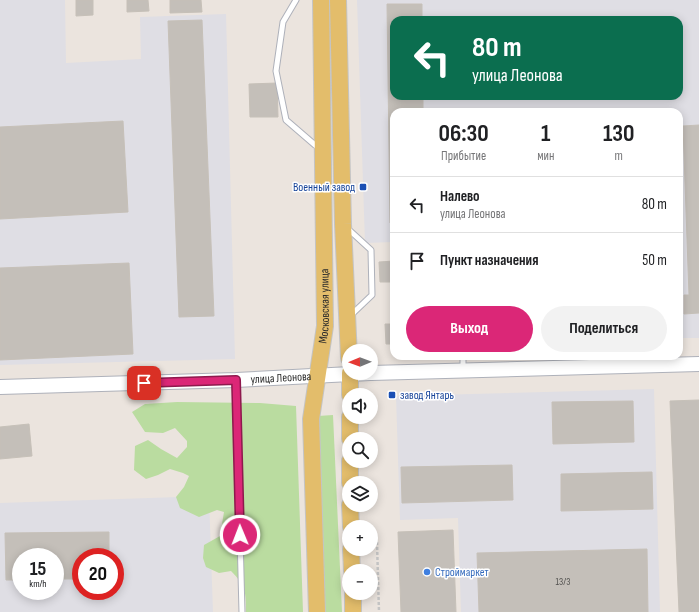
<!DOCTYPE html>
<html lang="ru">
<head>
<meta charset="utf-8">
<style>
  :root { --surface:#fff; --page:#f2f2f2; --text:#202124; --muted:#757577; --line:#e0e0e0; --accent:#db2777 }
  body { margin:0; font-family:"Sofia Sans Condensed",sans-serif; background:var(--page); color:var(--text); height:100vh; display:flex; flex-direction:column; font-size:15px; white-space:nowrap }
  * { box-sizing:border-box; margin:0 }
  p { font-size:13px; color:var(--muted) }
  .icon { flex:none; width:22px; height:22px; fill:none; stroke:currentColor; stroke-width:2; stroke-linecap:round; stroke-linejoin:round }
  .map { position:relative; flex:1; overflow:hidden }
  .drawer { position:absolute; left:390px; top:108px; width:293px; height:252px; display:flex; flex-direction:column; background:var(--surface); border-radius:12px; box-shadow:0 2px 10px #0003 }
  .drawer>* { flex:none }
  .guide { position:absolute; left:390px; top:16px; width:293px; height:84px; border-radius:12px; box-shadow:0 2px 10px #0003; background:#0b6e4f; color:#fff; overflow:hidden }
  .needle { width:26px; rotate:269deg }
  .buttons { position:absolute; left:342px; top:344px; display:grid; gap:8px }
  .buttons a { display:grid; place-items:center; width:36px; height:36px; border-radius:50%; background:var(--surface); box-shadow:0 2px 10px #0003; font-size:20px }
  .speed { position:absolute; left:12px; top:548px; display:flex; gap:8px; font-size:20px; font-weight:700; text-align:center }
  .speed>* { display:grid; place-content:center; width:52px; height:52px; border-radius:50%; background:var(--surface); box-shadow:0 2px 10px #0003; line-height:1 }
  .speed small { font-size:10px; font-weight:400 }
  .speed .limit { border:6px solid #d22; background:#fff; color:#111 }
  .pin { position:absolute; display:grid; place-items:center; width:34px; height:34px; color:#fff; margin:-17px; border-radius:8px; box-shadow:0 2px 6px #0006 }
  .me { position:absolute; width:44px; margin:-22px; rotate:359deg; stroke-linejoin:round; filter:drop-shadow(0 0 3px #0008) }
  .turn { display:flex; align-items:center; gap:14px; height:84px; padding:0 16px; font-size:18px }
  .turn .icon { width:52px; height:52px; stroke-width:2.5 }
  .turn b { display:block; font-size:28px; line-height:34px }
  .eta { display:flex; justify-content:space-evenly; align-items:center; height:68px; text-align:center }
  .eta b { font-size:24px; font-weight:700; line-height:28px }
  .button { display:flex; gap:8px; margin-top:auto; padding:8px 16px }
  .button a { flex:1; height:46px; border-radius:24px; background:var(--accent); color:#fff; font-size:16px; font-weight:700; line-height:46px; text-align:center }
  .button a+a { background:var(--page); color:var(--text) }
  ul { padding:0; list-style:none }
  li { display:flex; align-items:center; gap:12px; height:56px; padding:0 16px; border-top:1px solid var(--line) }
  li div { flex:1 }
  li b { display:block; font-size:15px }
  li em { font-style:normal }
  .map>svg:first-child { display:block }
  .industrial { fill:#dfdee4; fill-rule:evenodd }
  .green { fill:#badca0 }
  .building { fill:#c4bfb9; stroke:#c6c0b8 }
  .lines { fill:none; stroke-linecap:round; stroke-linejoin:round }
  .lane-casing { stroke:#aeb1ba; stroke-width:7 }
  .secondary-casing { stroke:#aeb1ba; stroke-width:16 }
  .primary-casing { stroke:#c4c4c4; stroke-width:18 }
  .path { stroke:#c4c4c4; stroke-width:2.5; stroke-dasharray:3 2; stroke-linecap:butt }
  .lane { stroke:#fff; stroke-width:5 }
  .secondary { stroke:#fff; stroke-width:14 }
  .primary { stroke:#e3bd6b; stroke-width:16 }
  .route-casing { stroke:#8e194d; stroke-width:10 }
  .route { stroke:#db2777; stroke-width:7 }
  .transit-dot { fill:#1a4fb4; stroke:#fff; stroke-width:1.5 }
  .shop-dot { fill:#3f7fe0; stroke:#fff; stroke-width:1.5 }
  .labels { text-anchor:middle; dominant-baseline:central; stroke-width:3; stroke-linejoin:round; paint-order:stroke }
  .number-label { font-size:10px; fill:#51504e }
  .transit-label { font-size:12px; fill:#164399; stroke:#fff; text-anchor:end }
  .street-label { font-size:12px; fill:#2b2b2b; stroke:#fff }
  .shop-label { font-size:12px; fill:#366cbe; stroke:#fff; text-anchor:start }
</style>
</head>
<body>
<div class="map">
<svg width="699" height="612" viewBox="0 0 699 612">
  <rect width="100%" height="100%" fill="#ebe4de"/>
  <path class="industrial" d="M0,0h65l1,63 75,-4 -1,-42 86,-3 9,345 -235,6z
    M357,0h342v338h-20v-226h-285v130l-29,1zM394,20h285v76h-285z
    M654,389l6,223h-199l-3,-94 -58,2 -4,-124z
    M209,496l4,116h-213v-109zM21,557h34v34h-34zM81,557h34v34h-34z"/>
  <path class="green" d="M177,402l83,1 36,3 7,206h-57c0,-20 0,-26 -15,-41l-12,2 -13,-6 -3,-9 1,-13 16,-9 4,-24 -7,-2 -18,7 -19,-9 -4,-11 8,-10 5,-11 -6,-3 -13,-4 -12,6 -12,4 -12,-9 1,-24 13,-6 13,9 16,9 10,-11v-6l-12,-13 -12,5 -18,-1 -13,-20 13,-8z
    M333,415l9,197h-17l-7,-196z"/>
  <path class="building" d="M76,0h17v15l-17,1z
    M127,0h21l1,11 -22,1z
    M170,0h31l1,12 -32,1z
    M387,4h35v16h-28v76h29v16h-29v111h-4z
    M202,20l12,296 -35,1 -11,-296z
    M277,83l1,34h-28l-1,-33z
    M123,121l5,91 -128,7v-92z
    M699,125v188l-15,1v-19h5l-6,-169z
    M394,261v21h-14l-1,-20z
    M129,263l4,91 -133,6v-92z
    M385,324h9v20h-8z
    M699,400v212h-20l-9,-211z
    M633,401l1,41 -81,2 -1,-42z
    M29,424l3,32 -32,3v-32z
    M512,465l1,35 -111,3 -1,-36z
    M652,472l1,37 -92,2v-37z
    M453,530l3,82h-55l-3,-80z
    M109,532v25h-28v22h-26v-22h-34v23h-15l-1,-47z
    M647,549l1,63h-169l-2,-59z"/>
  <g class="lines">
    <defs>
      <path id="lane" d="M296,0l-13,22 -7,49 10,49 29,25 5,3
        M347,228l24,22 1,45 -22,21
        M463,356v14
        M236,381l6,231"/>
      <g id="secondary">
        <path d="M371,373l328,-9"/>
        <path id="s1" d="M0,387l236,-7 134,-7"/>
      </g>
      <g id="primary">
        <path d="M338,0l5,224 6,134"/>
        <path d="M350,373v22"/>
        <path d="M350,417v22"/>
        <path d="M350,461v22"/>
        <path d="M350,505l1,22"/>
        <path d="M351,549l1,22"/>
        <path d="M353,593v19"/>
        <path id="s2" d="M317,612l-6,-193 14,-93 -4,-326"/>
      </g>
    </defs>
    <use href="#lane" class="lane-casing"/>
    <use href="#secondary" class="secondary-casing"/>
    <use href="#primary" class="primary-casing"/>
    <path class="path" d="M377,542l2,70"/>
    <use href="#lane" class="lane"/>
    <use href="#secondary" class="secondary"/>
    <use href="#primary" class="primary"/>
  </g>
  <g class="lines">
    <defs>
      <path id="route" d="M144,383l92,-3 4,155"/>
    </defs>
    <use href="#route" class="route-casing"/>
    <use href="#route" class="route"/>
  </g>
  <g class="transit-dot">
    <rect x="359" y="183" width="8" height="8" rx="2"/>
    <rect x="388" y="391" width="8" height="8" rx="2"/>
  </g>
  <circle class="shop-dot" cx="427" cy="572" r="4"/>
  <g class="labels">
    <g class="number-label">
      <text x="563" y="582">13/3</text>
    </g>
    <g class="transit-label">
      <text x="355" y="187">Военный завод</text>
      <text x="400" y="395" text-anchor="start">завод Янтарь</text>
    </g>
    <g class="street-label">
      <text stroke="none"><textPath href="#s2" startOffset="307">Московская улица</textPath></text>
      <text stroke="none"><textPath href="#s1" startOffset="281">улица Леонова</textPath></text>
    </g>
    <g class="shop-label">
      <text x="435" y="572">Строймаркет</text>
    </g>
  </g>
</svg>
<div class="buttons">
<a><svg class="needle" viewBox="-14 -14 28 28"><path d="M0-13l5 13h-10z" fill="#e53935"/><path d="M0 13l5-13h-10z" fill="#757577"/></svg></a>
<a><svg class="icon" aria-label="sound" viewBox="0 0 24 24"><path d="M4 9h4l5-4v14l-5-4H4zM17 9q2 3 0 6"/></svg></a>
<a><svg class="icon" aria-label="search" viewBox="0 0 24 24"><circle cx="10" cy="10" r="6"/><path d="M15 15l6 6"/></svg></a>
<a><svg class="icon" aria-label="layers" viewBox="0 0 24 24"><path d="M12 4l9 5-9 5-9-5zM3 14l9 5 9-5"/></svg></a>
<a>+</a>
<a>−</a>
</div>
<div class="speed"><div>15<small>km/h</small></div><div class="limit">20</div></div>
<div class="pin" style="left:144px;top:383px;background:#d93025"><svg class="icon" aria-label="arrive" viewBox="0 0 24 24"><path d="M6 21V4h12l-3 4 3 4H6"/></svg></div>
<svg class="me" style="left:240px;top:535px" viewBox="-20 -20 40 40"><circle r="17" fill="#db2777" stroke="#fff" stroke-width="3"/><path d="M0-11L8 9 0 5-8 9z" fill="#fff"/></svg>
<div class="guide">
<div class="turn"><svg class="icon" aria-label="left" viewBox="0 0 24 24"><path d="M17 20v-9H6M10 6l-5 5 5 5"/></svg><div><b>80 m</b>улица Леонова</div></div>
</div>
<section class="drawer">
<div class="eta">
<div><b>06:30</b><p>Прибытие</p></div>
<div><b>1</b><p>мин</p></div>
<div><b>130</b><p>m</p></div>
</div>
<ul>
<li><svg class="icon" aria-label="left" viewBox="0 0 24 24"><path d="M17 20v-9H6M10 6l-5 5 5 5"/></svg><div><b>Налево</b><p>улица Леонова</p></div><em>80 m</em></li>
<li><svg class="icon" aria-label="arrive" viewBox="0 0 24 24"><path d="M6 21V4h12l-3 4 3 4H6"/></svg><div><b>Пункт назначения</b></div><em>50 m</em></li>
</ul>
<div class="button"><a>Выход</a><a>Поделиться</a></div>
</section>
</div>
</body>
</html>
